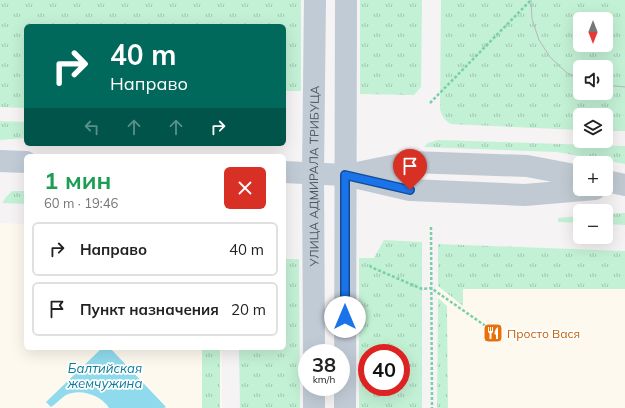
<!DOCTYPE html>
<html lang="ru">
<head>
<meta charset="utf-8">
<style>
  :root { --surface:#fff; --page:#f6f6f6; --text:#222; --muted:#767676; --line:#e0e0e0 }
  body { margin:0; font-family:Mulish,sans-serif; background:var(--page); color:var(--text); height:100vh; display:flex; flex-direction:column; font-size:15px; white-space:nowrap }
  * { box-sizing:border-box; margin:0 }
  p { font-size:13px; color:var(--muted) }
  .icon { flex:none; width:22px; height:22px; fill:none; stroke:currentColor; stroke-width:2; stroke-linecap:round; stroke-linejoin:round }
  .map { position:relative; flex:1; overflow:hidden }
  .panel { position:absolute; left:24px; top:154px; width:262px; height:196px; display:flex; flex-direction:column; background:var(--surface); border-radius:6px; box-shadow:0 4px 16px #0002 }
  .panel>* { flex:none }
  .guide { position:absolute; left:24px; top:24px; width:262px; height:122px; border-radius:6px; box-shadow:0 4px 16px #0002; background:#00695c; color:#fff; overflow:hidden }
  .needle { width:26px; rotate:180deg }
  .buttons { position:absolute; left:573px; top:12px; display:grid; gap:8px }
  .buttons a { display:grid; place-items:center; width:40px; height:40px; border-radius:6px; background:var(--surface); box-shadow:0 4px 16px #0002; font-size:20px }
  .speed { position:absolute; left:298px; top:344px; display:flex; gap:8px; font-size:20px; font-weight:700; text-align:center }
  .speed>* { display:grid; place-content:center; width:52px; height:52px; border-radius:50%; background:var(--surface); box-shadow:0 4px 16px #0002; line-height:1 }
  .speed small { font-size:10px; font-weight:400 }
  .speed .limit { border:6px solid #d22; background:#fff; color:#111 }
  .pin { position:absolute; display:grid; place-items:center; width:34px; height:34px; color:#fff; margin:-41px -17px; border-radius:50% 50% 50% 0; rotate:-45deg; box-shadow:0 0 4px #0007 }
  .pin .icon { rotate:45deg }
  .me { position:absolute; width:44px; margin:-22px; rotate:0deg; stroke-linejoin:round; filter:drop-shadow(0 0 3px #0008) }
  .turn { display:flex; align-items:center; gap:14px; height:84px; padding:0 20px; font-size:18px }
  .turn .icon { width:52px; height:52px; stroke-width:2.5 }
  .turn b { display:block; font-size:28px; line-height:34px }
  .lanes { display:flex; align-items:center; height:38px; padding:0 20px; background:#0003; justify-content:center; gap:20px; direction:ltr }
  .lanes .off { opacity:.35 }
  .round { display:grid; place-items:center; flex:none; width:42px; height:42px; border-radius:6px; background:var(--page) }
  .headline { display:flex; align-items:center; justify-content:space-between; height:68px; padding:0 20px }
  h1 { font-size:24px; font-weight:700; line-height:30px; color:#1e9e55 }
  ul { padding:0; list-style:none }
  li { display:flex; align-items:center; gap:12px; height:54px; margin:0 8px 6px; padding:0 12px; border:2px solid var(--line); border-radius:6px }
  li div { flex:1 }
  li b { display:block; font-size:15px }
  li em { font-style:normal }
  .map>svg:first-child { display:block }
  .commercial { fill:#fdf9ef }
  .grass { fill:url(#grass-tufts); fill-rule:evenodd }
  .water { fill:#90daee }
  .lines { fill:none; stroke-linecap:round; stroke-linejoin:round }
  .path { stroke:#7ad0a6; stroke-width:2.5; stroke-dasharray:3 2; stroke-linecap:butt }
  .street { stroke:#c1cad2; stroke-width:22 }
  .secondary { stroke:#c1cbd6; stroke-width:22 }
  .tram { stroke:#b5b8bd; stroke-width:1 }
  .route-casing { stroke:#114b97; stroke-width:10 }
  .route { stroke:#1a73e8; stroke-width:7 }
  .labels { text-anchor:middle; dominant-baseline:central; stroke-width:3.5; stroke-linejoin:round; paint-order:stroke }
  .street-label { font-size:12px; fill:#4a5661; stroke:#fff }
  .food-label { font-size:12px; fill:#c56008; stroke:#fff; text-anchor:start }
  .water-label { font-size:13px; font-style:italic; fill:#0c7c9b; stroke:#fff }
</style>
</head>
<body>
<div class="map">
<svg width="625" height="408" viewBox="0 0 625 408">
  <defs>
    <pattern id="grass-tufts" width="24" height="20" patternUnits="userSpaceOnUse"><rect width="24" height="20" fill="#c3f1d5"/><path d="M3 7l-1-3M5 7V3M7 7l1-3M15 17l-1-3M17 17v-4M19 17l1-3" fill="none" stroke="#a0c6b0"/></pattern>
  </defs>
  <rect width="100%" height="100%" fill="#f5f3f3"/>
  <path class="commercial" d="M0,223l26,1v124h196v60h-222z
    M438,244l187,7v157h-188z"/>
  <path class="grass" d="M0,0h301v91h-17v-65h-258v82l-26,-1z
    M360,0h62l-1,87 -7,8 -54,-1z
    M441,0h184v131h-19v-16h-26v15l-129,-6c-7,-4 -9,-8 -11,-15zM580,19h26v26h-26zM580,67h26v26h-26z
    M0,121l26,1v16l-26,2z
    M438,140l187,6v18l-68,-12 -133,-5 4,-4z
    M12,191h14v13l-24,-1 4,-6z
    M625,213v12l-19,-1v-10z
    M580,216v7l-22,-1v-4z
    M384,240l38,2v166h-63v-150h15zM367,353h34v34h-34z
    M438,244l187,7v38h-162v17l-25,-20z
    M284,259h15l1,149h-60l-1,-60h45z
    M438,298l9,8 1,102h-11z
    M202,348h18v60h-18z"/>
  <path class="water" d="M102,348h8l56,59 -2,1h-55c-8,-13 -29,-20 -43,-13 -5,3 -10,9 -15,12l-5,-5z"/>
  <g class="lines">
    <path class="path" d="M430,103l101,-103
      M431,227l1,181
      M370,265l1,2 51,22 9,-1 56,39"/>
    <path class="street" d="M352,174l59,-12 116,4 53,10
      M345,175l65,15 115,5 70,-6
      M606,181l19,4"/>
    <g class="secondary">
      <path d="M0,161l26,1"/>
      <path d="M284,172l61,3"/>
      <path id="s1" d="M314,353l-1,-179 2,-174"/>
      <path d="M314,408v-21"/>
      <path d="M345,408l1,-408"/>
    </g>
    <path class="tram" d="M531,0l1,19 7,21 11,17 17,16 13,6
      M606,85l19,2"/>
  </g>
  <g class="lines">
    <defs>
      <path id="route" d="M345,317v-142l65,15"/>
    </defs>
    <use href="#route" class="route-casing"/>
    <use href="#route" class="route"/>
  </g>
  <defs>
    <symbol id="restaurant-square" viewBox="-11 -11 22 22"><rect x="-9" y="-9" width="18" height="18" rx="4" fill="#e8710a" stroke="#fff"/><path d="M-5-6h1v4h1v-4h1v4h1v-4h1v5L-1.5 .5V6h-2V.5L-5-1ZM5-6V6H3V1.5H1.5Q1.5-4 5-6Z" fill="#fff"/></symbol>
  </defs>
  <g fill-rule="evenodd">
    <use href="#restaurant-square" x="482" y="322" width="22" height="22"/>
  </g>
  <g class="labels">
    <g class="street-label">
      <text stroke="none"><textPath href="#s1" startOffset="177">УЛИЦА АДМИРАЛА ТРИБУЦА</textPath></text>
    </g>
    <g class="food-label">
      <text x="507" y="333">Просто Вася</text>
    </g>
    <g class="water-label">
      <text x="105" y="368">Балтийская<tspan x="105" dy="15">жемчужина</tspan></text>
    </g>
  </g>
</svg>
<div class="buttons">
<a><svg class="needle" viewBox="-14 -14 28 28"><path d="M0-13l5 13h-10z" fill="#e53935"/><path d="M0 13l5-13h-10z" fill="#767676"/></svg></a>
<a><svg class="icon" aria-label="sound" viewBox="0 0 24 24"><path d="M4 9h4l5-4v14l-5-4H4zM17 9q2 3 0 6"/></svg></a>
<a><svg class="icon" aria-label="layers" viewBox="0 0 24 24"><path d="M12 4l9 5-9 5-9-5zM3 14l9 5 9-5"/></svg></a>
<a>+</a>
<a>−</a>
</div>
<div class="speed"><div>38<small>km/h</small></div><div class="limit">40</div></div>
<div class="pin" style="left:410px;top:190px;background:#d93025"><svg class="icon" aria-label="arrive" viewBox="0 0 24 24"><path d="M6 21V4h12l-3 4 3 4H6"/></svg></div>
<svg class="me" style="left:345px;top:317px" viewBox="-20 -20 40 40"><circle r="19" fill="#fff"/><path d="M0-13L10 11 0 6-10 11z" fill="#1a73e8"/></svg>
<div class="guide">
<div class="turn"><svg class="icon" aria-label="right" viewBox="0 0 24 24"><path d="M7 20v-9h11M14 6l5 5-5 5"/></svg><div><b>40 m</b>Направо</div></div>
<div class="lanes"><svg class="icon off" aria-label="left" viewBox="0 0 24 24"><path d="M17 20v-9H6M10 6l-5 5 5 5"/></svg><svg class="icon off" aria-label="ahead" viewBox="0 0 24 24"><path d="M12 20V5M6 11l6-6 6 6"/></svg><svg class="icon off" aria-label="ahead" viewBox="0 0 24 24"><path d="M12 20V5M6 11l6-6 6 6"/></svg><svg class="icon" aria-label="right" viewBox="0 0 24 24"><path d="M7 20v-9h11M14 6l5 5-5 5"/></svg></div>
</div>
<section class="panel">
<div class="headline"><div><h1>1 мин</h1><p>60 m · 19:46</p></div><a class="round" style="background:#d93025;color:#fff"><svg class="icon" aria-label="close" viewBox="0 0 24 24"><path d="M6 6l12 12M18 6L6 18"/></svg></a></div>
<ul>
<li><svg class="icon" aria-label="right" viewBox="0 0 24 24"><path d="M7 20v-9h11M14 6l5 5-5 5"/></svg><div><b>Направо</b></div><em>40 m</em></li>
<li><svg class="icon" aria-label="arrive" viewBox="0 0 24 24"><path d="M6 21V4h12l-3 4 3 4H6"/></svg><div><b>Пункт назначения</b></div><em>20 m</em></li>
</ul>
</section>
</div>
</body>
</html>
